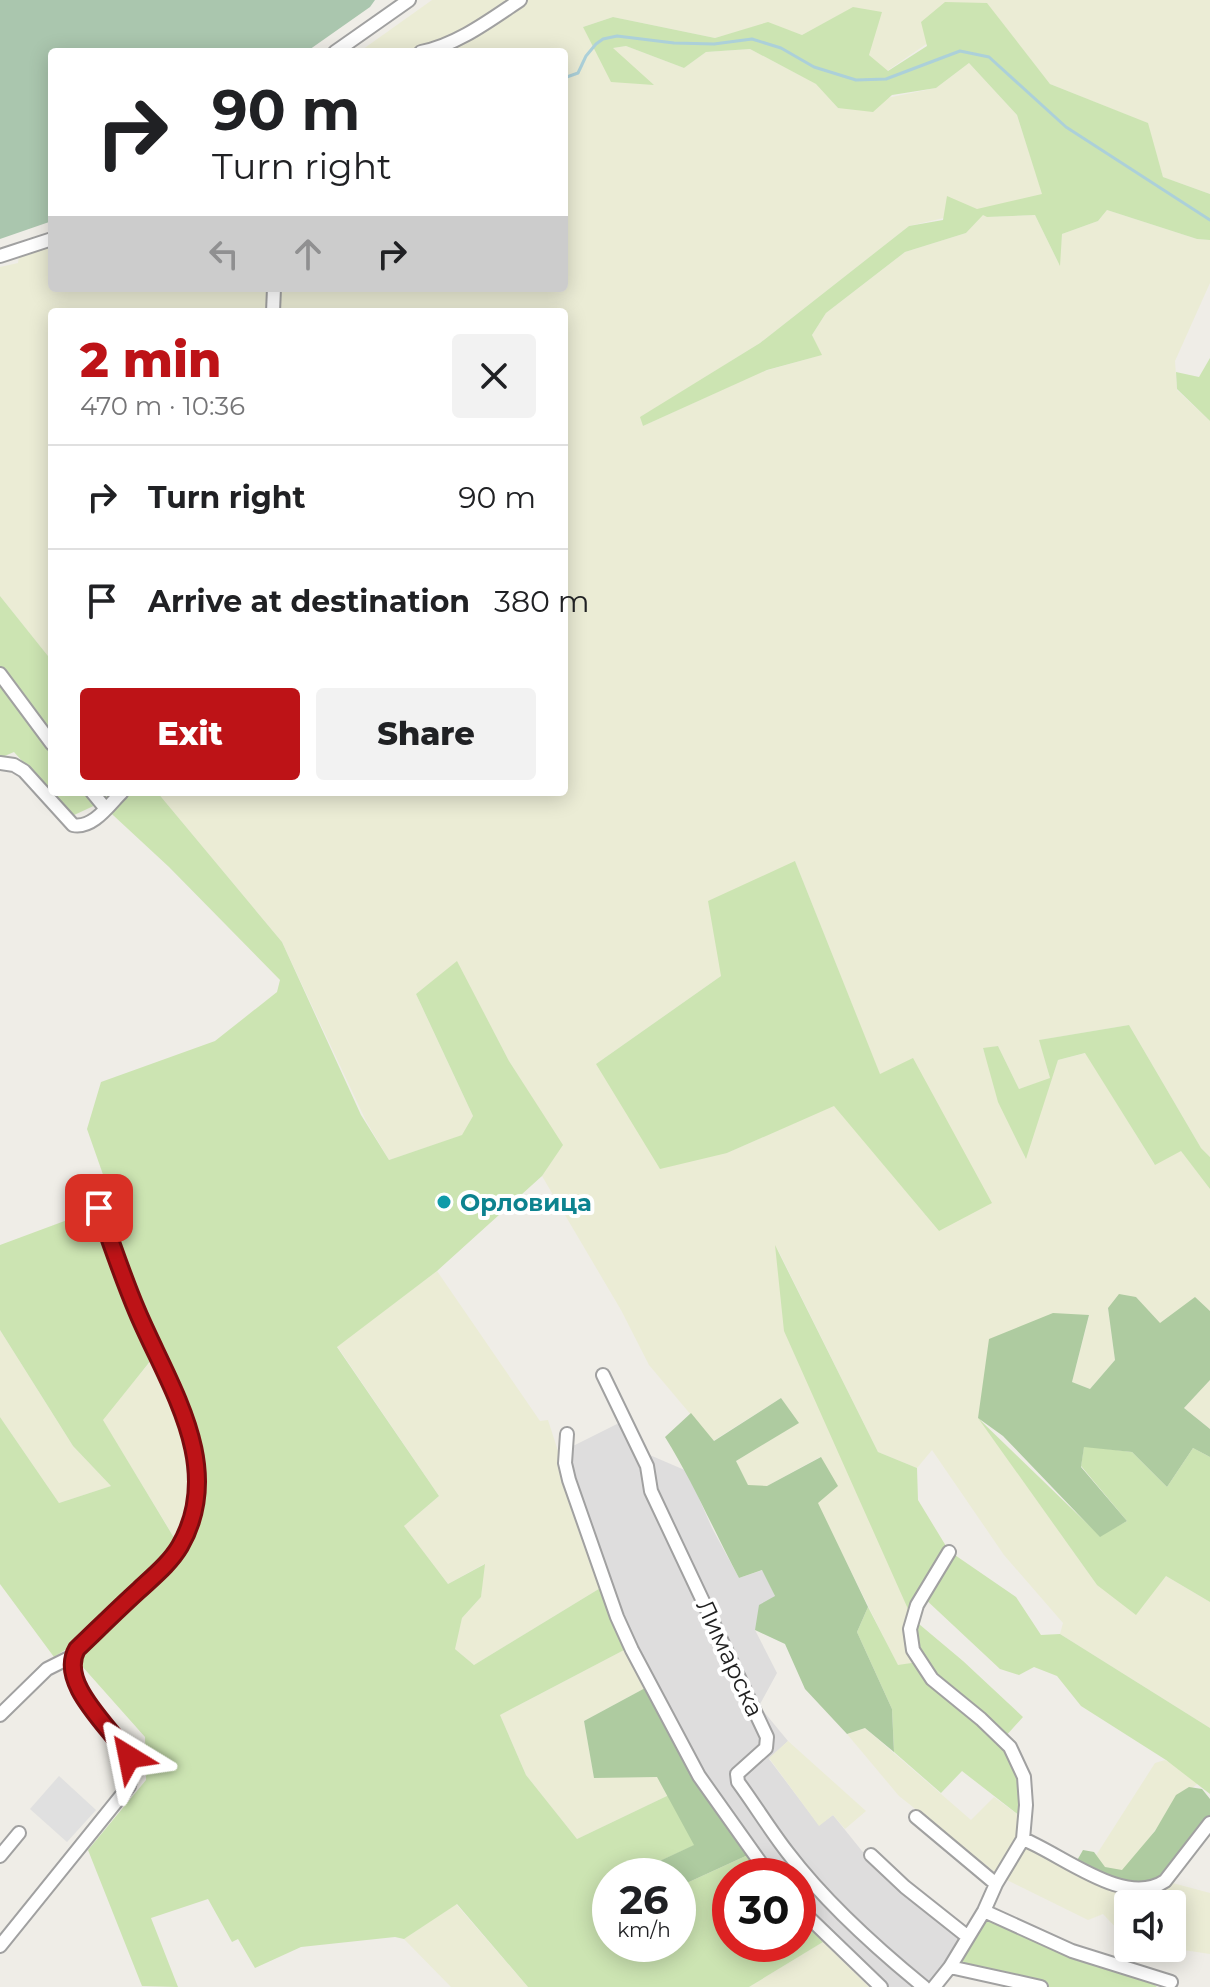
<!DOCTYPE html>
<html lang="en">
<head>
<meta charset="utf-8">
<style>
  :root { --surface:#fff; --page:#f2f2f2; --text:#202124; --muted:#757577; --line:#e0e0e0; --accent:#bd1317 }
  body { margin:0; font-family:Montserrat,sans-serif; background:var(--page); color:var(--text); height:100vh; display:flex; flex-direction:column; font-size:30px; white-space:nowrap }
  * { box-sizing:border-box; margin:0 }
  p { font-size:26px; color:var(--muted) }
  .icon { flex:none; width:44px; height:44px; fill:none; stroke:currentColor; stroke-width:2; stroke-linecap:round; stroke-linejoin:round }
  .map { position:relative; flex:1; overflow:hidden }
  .sheet { position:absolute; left:48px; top:308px; width:520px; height:488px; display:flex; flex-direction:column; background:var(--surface); border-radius:8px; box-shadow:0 4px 20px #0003 }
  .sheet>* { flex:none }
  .banner { position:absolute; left:48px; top:48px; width:520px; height:244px; border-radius:8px; box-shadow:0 4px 20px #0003; background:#fff; color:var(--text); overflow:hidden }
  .tools { position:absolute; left:1114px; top:1890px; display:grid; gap:16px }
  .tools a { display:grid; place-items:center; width:72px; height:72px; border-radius:8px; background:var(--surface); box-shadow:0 4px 20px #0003; font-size:40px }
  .speed { position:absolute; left:592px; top:1858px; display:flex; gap:16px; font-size:40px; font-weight:700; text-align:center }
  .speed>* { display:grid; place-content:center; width:104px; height:104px; border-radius:50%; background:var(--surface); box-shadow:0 4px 20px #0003; line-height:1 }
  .speed small { font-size:20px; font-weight:400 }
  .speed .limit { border:12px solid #d22; background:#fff; color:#111 }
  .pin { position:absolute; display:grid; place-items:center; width:68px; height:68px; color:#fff; margin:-34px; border-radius:16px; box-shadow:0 4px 12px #0006 }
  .me { position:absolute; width:88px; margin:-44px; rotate:325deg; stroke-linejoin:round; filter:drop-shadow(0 0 6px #0008) }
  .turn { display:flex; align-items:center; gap:28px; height:168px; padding:0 32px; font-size:36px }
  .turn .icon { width:104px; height:104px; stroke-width:2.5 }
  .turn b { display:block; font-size:56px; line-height:68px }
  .lanes { display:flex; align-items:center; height:76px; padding:0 32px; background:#0003; justify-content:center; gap:40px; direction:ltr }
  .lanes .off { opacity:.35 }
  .round { display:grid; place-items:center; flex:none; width:84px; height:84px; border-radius:8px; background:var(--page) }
  .head { display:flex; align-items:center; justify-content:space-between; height:136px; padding:0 32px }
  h1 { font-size:48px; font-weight:800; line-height:60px; color:var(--accent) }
  .cta { display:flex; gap:16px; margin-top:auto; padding:16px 32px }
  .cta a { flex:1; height:92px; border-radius:8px; background:var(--accent); color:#fff; font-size:32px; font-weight:800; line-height:92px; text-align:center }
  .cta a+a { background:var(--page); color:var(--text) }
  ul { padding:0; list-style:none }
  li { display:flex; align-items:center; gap:24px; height:104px; padding:0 32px; border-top:2px solid var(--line) }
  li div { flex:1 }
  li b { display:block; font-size:30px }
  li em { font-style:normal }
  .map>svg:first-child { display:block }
  .residential { fill:#dedddd }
  .farmland { fill:#ebecd5; fill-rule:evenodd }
  .grass { fill:#cce4b2; fill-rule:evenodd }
  .forest { fill:#aecba0 }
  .cemetery { fill:#aac6ae }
  .parking { fill:#e0e0e0 }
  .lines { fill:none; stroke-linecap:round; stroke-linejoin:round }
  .stream { stroke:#acd0d9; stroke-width:3 }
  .minor-casing { stroke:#a1a1a1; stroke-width:16 }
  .minor { stroke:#fff; stroke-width:12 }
  .route-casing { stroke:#7b0c0f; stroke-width:20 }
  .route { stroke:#bd1317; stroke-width:14 }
  .culture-dot { fill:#0f9aa8; stroke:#fff; stroke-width:3 }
  .labels { text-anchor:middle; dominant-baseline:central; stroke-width:8; stroke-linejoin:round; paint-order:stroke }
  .culture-label { font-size:24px; font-weight:bold; fill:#0d838f; stroke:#fff; text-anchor:start }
  .street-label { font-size:24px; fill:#202020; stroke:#fff }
</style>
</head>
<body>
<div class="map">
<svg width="1210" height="1987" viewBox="0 0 1210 1987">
  <rect width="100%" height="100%" fill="#efede7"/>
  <path class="residential" d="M623,1421l15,29 49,21 25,57 27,50 24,-8 12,26 -20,34 22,43 -18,33 29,35 -19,18 50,66 14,-10 29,36 43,39 58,46 -17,28 -21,23h-37l-90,-86v-25h-25l-45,-65 -42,-68 -51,-94 -64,-171 -2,-30z"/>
  <path class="farmland" d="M432,0h778v194l-47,-17 -16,-54 -97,-39 -64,-81 -99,68 -18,-16 -15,-48 -52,28 -34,-12 -53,15 -102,-21 -30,10 29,21 14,-2 58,22 22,-16 44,-3 67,35 21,24 98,-20 33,-25 48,52 26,80 -134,31 -149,117 -119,74 2,9 118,-54 60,-17 -9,-20 14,-22 79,-61 61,-19 17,-19 5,3 47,-2 24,49 3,-30 36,-13 9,-11 90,29 13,1v43l-35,78 2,29 33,31v736l-9,-9 -72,-123 -89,15 10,39 -31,10 -21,-43 -15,3 42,109 33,-98 28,-7 68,111 27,-14 29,39v122l-16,-13 -34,26 -24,-27 -28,11 7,52 -25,29 -18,-7 17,-66 -111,101 119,168 69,-9 44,26v126l-150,-94 3,-11 -59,-68 -72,-105 -15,18 -39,-16 -101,-204 135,370 7,43 -21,5 -81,-163 3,-46 -53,29h-19l-12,-25 62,-38 -17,-25 -68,43 -64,-76 -28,-55 -79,-134 20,-31 -53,-84 -52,-99 -41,32 57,122 -10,19 -74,25 -23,-39 -84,-179 -125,-150h407v-480h-512v349l-52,-65v-329l18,-4 2,-13 32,-11v49h512v-236h-205zM795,861l85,214 32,-16 27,172 -105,-126 -107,48 -131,-89 125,-88z
    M437,1271l103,150 8,-1 54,167 -128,78 -20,-17 8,-30 19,-21 3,-33 -36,20 -44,-58 35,-30 -102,-150z
    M0,1330l73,116 38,40 -52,17 -59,-86z
    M157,1354l30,69 12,58 -19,66 -78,-128z
    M1210,1380v49l-26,-21z
    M626,1649l21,38 -63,34 10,56h63l12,18 -92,44 -51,-64 -26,-60z
    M865,1728l106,92 23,-23 31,23 -1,19 44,22 97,20 45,12v61l-40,-6 2,-44h-44v30l-8,-2 -17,-18 -15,6 -87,-43 -102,-81 -52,-62z
    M788,1741l78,70 -21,18 -12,-14 -14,11 -50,-68z
    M1165,1760l36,21 -24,19 -55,76 -16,-4 -11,-15 60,-94z
    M456,1904l72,83h-77l-47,-48z
    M823,1942l46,45h-120z"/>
  <path class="grass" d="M945,2l42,1 63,81 98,39 15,54 47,17v46l-13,-1 -90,-29 -9,11 -36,13 -2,32 -25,-51 -48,2 -4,-2 -17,18 -61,19 -79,61 -14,22 10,20 -55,15 -124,56 -3,-9 120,-74 149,-117 34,-6 4,-24 30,13 65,-15 -25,-79 -48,-52 -33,25 -44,7 -19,17 -35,-4 -22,-24 -66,-35 -44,3 -22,16 -58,-22 -13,2 41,37 -43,-3 -28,-55 30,-10 102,21 53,-16 34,13 51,-28 29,5 -13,43 19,16 39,-25 -6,-24z
    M1210,358v63l-33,-32 -1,-17 23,5z
    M0,596l52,65v131h105l125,150 79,173 28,45 73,-25 11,-19 -57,-122 41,-33 52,100 54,84 -21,31 -105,95 -100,76 102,149 -35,30 44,58 37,-20 -4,33 -19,21 -7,31 19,16 128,-78 24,62 -126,66 26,60 51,64 92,-44 26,50 -59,27 -2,4h-24v68h68v-57l72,-33 15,22h-35v68h68v-27l25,25 -74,45h-221l-71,-83 -53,35 -9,-2 -94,10 -46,21 -17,-29 -6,3 -24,-43 -57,19 27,69 -36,-1 -54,-136 58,-70 -1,-43 -72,-81 -8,-6 -11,7 -54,-73v-167l59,86 52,-17 -38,-40 -73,-116v-85l113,-42 -26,-74 14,-47 114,-41 62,-49 3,-12 -111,-113 -69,-64 -28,13 -58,-64 -14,6zM156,1354l41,110 1,29 -19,53 -76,-126z
    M795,861l85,213 33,-16 79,145 -53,28 -105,-125 -107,47 -67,16 -64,-105 125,-88 -13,-75z
    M1129,1025l72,123 9,9v32l-29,-38 -26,14 -70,-112 -27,7 -32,99 -28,-57 -15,-54 15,-2 21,43 31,-11 -11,-38z
    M775,1245l103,207 39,16 1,32 31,51 67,46 25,38 19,-1 150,94v66l-44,-34 -85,-54 -24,-30 -23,-9 -15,8 -19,-6 -77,-72 -10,22 50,42 60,56 -19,21 16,28 5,54 -63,-49 -21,22 -47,-41 -2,-43 -35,-77 11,-25 30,58 20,-3 -6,-44 -128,-287z
    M978,1418l122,118 27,-15 -46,-55 3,-20 48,6 35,35 26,-39 17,9v145l-44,-26 -30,39 -39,-30z
    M984,1911l161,64 12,12h-116l-91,-20z"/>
  <path class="forest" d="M1119,1294l17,3 24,26 35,-26 15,14v69l-26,28 26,21v28l-17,-9 -26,39 -35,-35 -48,-5 -3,20 46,54 -27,16 -97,-101 -25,-18 11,-79 64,-26 36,2 -17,67 18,7 25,-29 -7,-52z
    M781,1398l18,25 -63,38 12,24 19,1 54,-29 17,29 -20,17 50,104 -11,25 35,77 2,43 -29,-24 -18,6 -42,-45 -20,-45 -30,-14 4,-25 16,-9 -13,-26 -23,8c-25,-47 -46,-96 -74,-141l26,-24 23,28z
    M647,1687l37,74 19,31 47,62 -72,33v-11h-44l2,-4 58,-27 -37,-68 -63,1 -10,-57z
    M1189,1787l13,2 8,10v16c-21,19 -31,41 -47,62l-28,9 -60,-22 8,-14 11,2 11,15 17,3 33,-39 21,-36z"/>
  <path class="cemetery" d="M0,0h375l-5,7 -64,45h-254v169l-52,18z"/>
  <path class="parking" d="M59,1776l37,34 -29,32 -37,-33z"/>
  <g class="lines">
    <path class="stream" d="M564,78l14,-5 8,-17 10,-12 7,-5 14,-3 57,7 40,1 38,-5 29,9 33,19 42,13 30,-1 74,-28 29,6 77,70 144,93"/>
    <defs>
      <path id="minor" d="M335,52l74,-52
        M421,52c36,-7 69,-32 99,-52
        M0,256l52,-17
        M273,312l1,-24
        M0,674l52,70
        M0,763l14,2 10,6 49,54c20,4 36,-20 49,-33
        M92,792l14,17
        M603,1375l44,91 4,25 116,246 -1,11 -29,26 1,8c17,23 32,48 50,71 38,50 87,94 136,134
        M567,1434l-2,29 4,17 48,137 15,33 67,126 71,100
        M0,1715l47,-46 26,-13
        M916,1817l80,67
        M1023,1839c40,16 102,69 142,42l45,-58
        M871,1855l34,32 63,50
        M0,1856l19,-23
        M798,1907l83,80
        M984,1911l88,40 99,31
        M0,1946l129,-160c14,-51 -79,-90 -52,-137l94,-89 19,-34 8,-33 -1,-29 -10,-41 -50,-112 -38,-103
        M950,1967l91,20
        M934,1987l16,-20 34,-56 12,-27 27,-45 3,-34 -2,-28 -14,-30 -29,-28 -49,-40 -19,-29 -3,-21 7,-24 32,-53"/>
    </defs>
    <use href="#minor" class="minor-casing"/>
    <use href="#minor" class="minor"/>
  </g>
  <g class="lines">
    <defs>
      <path id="route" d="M99,1208c12,35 24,70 38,103 31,74 89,155 43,235 -10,17 -26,30 -41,44 -21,19 -41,39 -62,59 -20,35 36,80 52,108"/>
    </defs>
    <use href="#route" class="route-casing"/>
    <use href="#route" class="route"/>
  </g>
  <circle class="culture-dot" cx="444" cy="1202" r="8"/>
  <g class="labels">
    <g class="culture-label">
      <text x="460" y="1202">Орловица</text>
    </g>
    <g class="street-label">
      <text transform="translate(730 1658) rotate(65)">Лимарска</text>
    </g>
  </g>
</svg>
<div class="tools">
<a><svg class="icon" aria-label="sound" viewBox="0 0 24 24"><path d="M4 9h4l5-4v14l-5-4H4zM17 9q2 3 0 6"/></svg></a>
</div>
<div class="speed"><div>26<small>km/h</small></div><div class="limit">30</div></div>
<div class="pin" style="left:99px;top:1208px;background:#d93025"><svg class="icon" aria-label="arrive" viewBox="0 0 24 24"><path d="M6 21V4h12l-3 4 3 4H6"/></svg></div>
<svg class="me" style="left:129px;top:1757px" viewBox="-20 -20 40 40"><path d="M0-17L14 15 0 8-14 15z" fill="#bd1317" stroke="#fff" stroke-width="4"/></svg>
<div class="banner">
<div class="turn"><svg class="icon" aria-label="right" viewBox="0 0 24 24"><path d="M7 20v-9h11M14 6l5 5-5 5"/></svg><div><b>90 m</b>Turn right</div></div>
<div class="lanes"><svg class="icon off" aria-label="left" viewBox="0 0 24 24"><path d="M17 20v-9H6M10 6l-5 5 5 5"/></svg><svg class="icon off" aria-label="ahead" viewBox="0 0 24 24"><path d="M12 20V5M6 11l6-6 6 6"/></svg><svg class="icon" aria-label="right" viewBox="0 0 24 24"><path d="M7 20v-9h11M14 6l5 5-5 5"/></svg></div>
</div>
<section class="sheet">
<div class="head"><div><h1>2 min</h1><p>470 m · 10:36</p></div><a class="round"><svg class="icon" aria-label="close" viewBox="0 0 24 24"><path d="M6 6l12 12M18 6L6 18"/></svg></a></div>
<ul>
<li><svg class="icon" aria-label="right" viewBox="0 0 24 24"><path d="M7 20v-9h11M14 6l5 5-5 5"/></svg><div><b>Turn right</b></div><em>90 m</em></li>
<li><svg class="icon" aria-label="arrive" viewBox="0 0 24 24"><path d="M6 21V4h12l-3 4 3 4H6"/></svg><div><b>Arrive at destination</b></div><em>380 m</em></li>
</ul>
<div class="cta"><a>Exit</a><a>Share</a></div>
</section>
</div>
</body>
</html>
